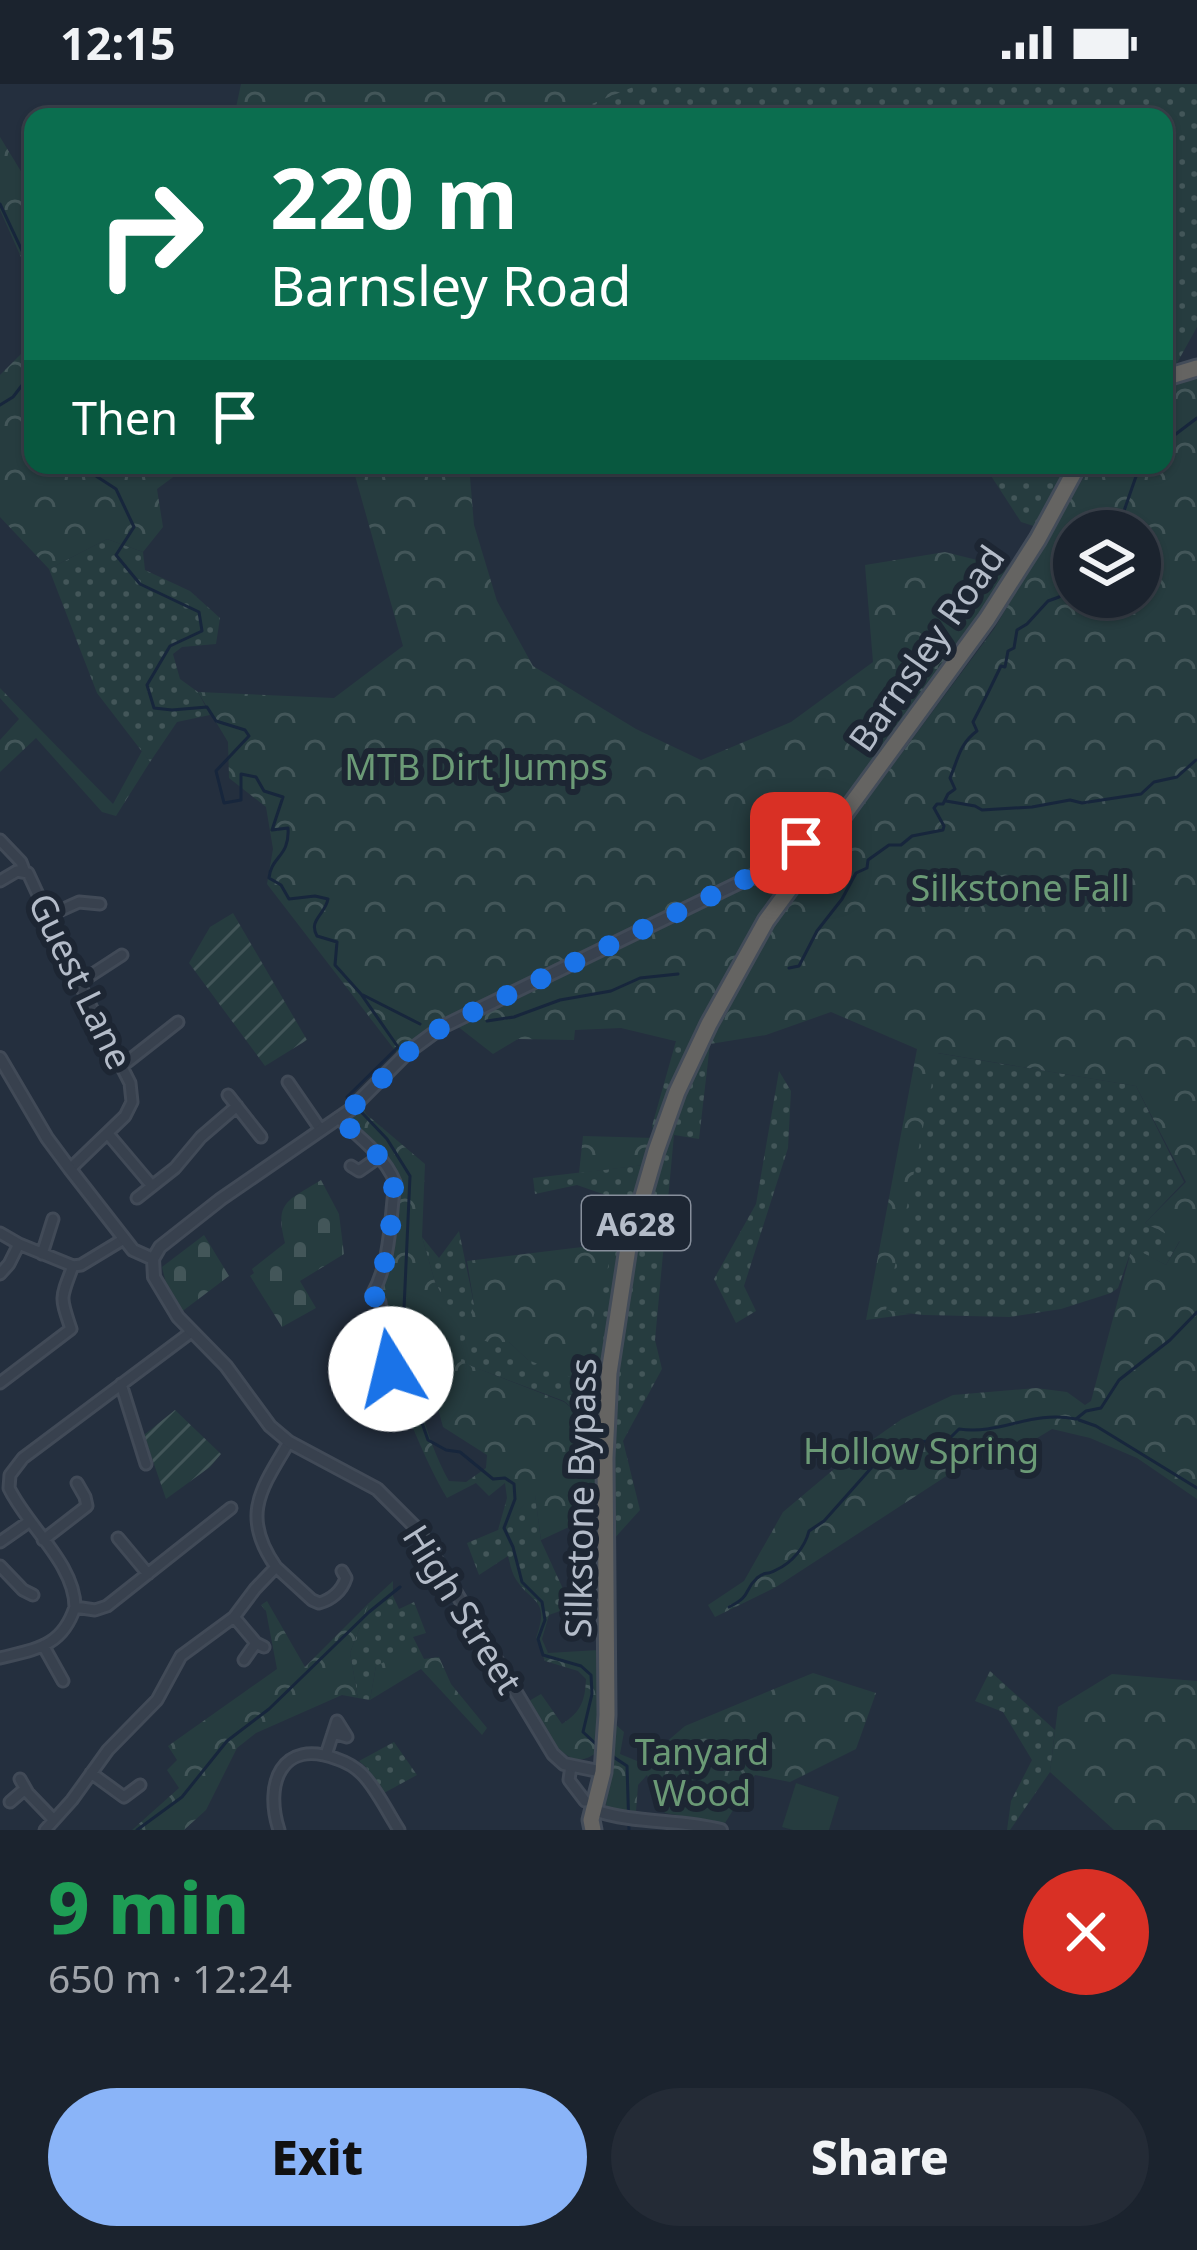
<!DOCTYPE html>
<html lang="en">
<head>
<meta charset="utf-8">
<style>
  :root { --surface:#1b232e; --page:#242b36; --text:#f1f3f6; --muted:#a0a4aa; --line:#39404a; --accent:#8ab4f8 }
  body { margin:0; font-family:"Noto Sans",sans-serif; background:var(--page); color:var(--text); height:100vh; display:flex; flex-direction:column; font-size:45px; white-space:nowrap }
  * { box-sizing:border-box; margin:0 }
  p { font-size:39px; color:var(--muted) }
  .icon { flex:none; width:66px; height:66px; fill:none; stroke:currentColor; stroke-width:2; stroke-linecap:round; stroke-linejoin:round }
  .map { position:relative; height:1746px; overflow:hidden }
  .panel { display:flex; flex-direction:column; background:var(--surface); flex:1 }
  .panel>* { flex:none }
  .guide { position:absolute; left:24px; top:24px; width:1149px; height:366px; border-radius:24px; box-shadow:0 3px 9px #0004,0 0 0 3px var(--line); background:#0b6e4f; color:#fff; overflow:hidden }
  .tools { position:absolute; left:1053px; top:426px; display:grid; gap:24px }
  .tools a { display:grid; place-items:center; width:108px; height:108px; border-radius:50%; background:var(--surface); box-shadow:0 3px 9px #0004,0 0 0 3px var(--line); font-size:60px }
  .pin { position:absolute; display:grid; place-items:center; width:102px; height:102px; color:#fff; margin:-51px; border-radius:24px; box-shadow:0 6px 18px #0006 }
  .me { position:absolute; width:132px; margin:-66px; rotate:351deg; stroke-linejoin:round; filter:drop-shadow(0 0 9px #0008) }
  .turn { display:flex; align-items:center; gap:42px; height:252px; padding:0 48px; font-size:54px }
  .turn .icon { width:156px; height:156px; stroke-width:2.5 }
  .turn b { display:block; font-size:84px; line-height:102px }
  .then { display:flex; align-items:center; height:114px; padding:0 48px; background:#0003; gap:24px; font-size:45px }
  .round { display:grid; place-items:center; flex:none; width:126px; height:126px; border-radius:63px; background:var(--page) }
  .headline { display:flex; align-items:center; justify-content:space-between; height:204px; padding:0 48px }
  h1 { font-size:72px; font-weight:800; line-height:90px; color:#1e9e55 }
  .primary-button { display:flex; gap:24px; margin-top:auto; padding:24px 48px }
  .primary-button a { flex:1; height:138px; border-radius:72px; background:var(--accent); color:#111; font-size:48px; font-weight:800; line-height:138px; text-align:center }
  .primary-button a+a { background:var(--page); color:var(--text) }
  .status { display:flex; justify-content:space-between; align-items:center; height:84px; padding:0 60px; background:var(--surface); direction:ltr }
  .status svg { height:33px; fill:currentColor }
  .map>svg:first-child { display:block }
  .grass { fill:url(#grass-dots) }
  .forest { fill:url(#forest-crowns); fill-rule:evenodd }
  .cemetery { fill:url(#cemetery-stones) }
  .garden { fill:url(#garden-furrows) }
  .pitch { fill:#263c3f }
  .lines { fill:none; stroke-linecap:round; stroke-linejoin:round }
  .stream { stroke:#17263c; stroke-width:3 }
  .minor-casing { stroke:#414a57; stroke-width:15 }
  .tertiary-casing { stroke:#414a57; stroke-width:16 }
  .trunk-casing { stroke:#434c59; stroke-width:21 }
  .minor { stroke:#38414e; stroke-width:9 }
  .tertiary { stroke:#38414e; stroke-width:10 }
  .trunk { stroke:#656462; stroke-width:15 }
  .route { stroke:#1a73e8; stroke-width:21; stroke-dasharray:0 37.8 }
  .labels { text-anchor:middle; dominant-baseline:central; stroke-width:12; stroke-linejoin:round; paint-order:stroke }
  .shield { fill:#1d2633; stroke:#878f9c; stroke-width:3 }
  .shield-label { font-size:33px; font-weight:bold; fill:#b4bcc9 }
  .street-label { font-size:36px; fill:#b4bcc9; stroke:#1d2633 }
  .park-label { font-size:36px; fill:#6b9a76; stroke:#1d2633 }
</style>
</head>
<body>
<div class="status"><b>12:15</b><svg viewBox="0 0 49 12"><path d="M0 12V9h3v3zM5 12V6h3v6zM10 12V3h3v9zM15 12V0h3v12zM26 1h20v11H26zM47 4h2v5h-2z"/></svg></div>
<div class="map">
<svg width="1197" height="1746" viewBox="0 0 1197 1746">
  <defs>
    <pattern id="grass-dots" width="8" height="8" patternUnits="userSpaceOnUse" patternTransform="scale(3)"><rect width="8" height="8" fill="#263c3f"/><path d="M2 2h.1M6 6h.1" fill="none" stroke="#435659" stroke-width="1.8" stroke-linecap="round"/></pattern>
    <pattern id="forest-crowns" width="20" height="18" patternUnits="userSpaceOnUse" patternTransform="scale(3)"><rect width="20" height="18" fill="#263c3f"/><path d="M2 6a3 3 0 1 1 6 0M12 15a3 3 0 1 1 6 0" fill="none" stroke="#435659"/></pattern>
    <pattern id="cemetery-stones" width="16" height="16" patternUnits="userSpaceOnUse" patternTransform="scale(3)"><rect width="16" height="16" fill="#263c3f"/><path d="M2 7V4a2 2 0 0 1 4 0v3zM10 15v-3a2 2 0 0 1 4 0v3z" fill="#435659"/></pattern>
    <pattern id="garden-furrows" width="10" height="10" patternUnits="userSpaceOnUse" patternTransform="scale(3)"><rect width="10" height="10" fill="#263c3f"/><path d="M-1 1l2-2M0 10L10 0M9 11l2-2" fill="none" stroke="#435659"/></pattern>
  </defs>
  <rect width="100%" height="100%" fill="#242f3e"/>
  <path class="grass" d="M638,0h559v243l-20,36 -13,5v-251h-604z
    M984,381h89l-33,63 -19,-6z
    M107,455l36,13 2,18 45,21 30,27 -4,26 -34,3 -9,7 7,25 18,13 12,23 -33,7 -27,40 -53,-69 -48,-124z
    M676,957h25l9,3 -11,95 -25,-4 -19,205 7,29 -39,72 17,69 -28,31 -3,-85 12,-151 38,-152 -7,-27z
    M937,969l199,33 48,96 -39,41 35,17 -14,25 -34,-17 -14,40 -7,5 -50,16 -51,8 -86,-2 -38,-4 3,-54z
    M779,987l12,20 -3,57 -44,138 12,25 -20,12 -22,-44 42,-75z
    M644,1081l-27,107 -19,120 2,214 -29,1 -22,8 -7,24 6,14 -3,8 -9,-23c15,-42 -6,-33 -22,-62 -3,-6 -4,-13 -6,-20l-29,19 -12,-32 31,-13 37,-36 6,47 23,50 32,1 -3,-32 -9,-40 2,-100 -22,-19 -104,-39 -1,-32 -24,-48 -13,-45 17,21 20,-27 15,73 14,38h21l19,18 87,-112 -1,-50 -37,-13 -42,9 -2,-16z
    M393,1497v15l6,13 15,-7 12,31 -13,4 11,22 -48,7 -6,34 -12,-2 -8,-45 19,-50z
    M990,1587l65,59 -5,42 -40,58h-3l4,-29 21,-41 -29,-48 -28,-11z
    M394,1658l23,33 -33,18 -17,-25 -8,-7z"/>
  <path class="forest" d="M241,0h397v1l-78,32h-326z
    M0,53l33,54v93l-33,-74z
    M33,258v123h144l3,7 -23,17 6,38 -20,25 -36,-13 -58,30 -49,-52v-142z
    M1197,293v1122l-60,-41 -47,-20 -38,-9 -46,28 -35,3 -195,127 -61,30 -7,-12 36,-24 39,-69 69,-58 50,-35 51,-24 83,-7 31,4 18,13 6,-4 41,-154 34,18 14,-24 -35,-18 41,-41 -50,-96 -198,-33 -52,257 25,4 -45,6 51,-271 -86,-37 -65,23 -56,9 64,-119 220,-296 97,-164h73v-76zM1074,447h66v66h-66z
    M352,381h117l5,60 23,76 36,65 103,63 65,31 90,-38 82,-60 -8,-97 80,-13 64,16 -29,50 -167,228 -45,56 -77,140 -16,-1 -54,-13 -46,2 -1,10 -56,-1 -25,15 -41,-32 -9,-3 -46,34 -130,-169 6,-35 -7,-42 -37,-29 -1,-36 -30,-50 136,6 69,-52z
    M0,604l113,116 29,-53 8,11 -34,54 -14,-4 -66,-74 -36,34v-32l19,-21 -19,-21z
    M360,1017l6,13 59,50 -3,73 13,45 25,48 1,32 103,40 22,18 -2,100 -43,20 -6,-45 -37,35 9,-32 -2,-15 -16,13 -13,-13 -29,15c-22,-37 -43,-90 -57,-131 -7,-23 0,-54 -18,-72l16,-51 3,-71 -53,-55zM422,1266l21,77 44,28 -1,13 -20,14 -17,-1c-20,-36 -33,-83 -39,-125z
    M583,1052l72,2 -11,27 -65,8z
    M615,1159l-40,136 -47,-19 -19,-18h-21l-24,-10 10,-28 -7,-43z
    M267,1517l38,66 64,-64 -19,50 8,45 -16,-3 -86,38 -19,15 -31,62 -22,20h-52l47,-42 -12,-18 10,-10 -9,-14 109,-77 -11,-58 -5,-6z
    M599,1566l-1,101c-33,30 -56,-28 -69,-50l12,-7 21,30c19,-12 23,-23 24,-45l-8,-8 -33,-10 3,-8z
    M407,1567l17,8 15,-2 12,27 36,44 -5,7 -61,-66 -51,31 6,-34z
    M813,1589l63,20 -20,56 -66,33 -35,-7 -30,48 -60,-10 -18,-38 -9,10 -2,27 -21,-1 -9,-6 9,-81 9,8 -4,22 22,9 43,-37z
    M1112,1590l85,7v149h-83l-64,-58 8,-65z"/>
  <path class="cemetery" d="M321,1096l18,34 5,40 -44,27 16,27 -34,19 -32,-51 4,-3 -2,-4 33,-26c-11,-42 3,-42 36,-63z
    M204,1151l25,41 -49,37 -12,-21 -6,-25z"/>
  <path class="garden" d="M233,829l74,127 -42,26 -76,-103 21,-36z
    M175,1326l46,44 -11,13 -44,32 -22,-64z"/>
  <path class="pitch" d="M796,1699l43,14 -10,33h-36l-11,-3z"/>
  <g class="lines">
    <path class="stream" d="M0,120l33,70
      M0,321l13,-8 20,-26
      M1164,359l33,-25
      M79,381l37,24 18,38 -18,28 24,29 59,28 3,19 -32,15 -23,39 7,23 18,2 35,-3 9,14 29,9 4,6 -33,35 8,32 17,-3v-26l15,3 8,14 19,6 -11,33 16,-2c2,29 -17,28 -19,50l12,7 8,14 26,-3 13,3c-3,16 -20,21 -11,37l20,6 -2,23 26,29 37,53 -51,50 40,42 23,37 -7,155 5,52 20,57 18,10 14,2 33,27 12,-1 9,6 1,15 -11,29 9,19 9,35 20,20 3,18 -7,19 5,16 38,11 10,9 1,19 -9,38 14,13
      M1117,447l23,-66
      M946,717l29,5 7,4 50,-3 38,-7 12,3 59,-9 13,-12 23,-5 19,-17
      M789,884l10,-2 18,-35 25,-32 14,-26 11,-5 1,-8 21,-15h12l11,-9 31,-6 1,-4 -10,-18 3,-4h6l5,-10 7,-5 -5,-11c8,-19 10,-35 27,-47l-4,-9c10,-19 19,-37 28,-56l4,1 3,-16 6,-3 3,-18 10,-6 21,-23 11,-4 15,-14
      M363,911l57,29
      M487,937l27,-4 46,-17 51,-9 29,-13 38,-4
      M404,1249l14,24
      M1079,1336l17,6 101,62
      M729,1523c23,-11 14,-16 28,-29 11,-9 7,-1 19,-8 16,-7 29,-23 33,-39l15,-10 49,-55 29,-12 13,-11 36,-6 8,-8c43,6 71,-19 117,-10l10,-8 15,-3 18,-28 51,-40 27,-28
      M612,1672l15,10 2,64
      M137,1746l45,-33 45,-56 42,-32 100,-97 31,-25"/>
    <defs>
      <path id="minor" d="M0,756l21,22 3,8
        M0,797l17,-10 11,2 51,110 51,100 2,19 -7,14 -55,53
        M48,832l31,-14 21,2
        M79,899l43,-28
        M122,982l56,-44
        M288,998l33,48
        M228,1011l33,42
        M338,1034c21,19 46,37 57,64 -5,37 -4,79 -23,113l8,7 5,47 5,20
        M109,1051l43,51
        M351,1082l8,5 20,-14
        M137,1114l38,-30 26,-31 36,-31
        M0,1149l19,11 54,22
        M42,1170l11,-35
        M0,1190l9,-10 10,-20
        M190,1249l-167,125 -13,17 -1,13c18,38 66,76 66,119l20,3 12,-4 124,-98
        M0,1299l71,-54c-11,-33 -11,-29 2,-63l8,-1 43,-26
        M121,1300l25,80
        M118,1454l30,36
        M43,1456l44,-34 -2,-9 -8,-14
        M0,1458l30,-21
        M0,1482l23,24 10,5
        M276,1483l36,33 7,3c12,-3 23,-12 27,-25l-4,-7
        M234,1533l22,26 8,4
        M44,1563l19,34
        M0,1574c36,-9 62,-11 75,-51
        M244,1576l12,-17
        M326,1671l11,-34 10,16 -14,-4
        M571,1682l-2,14 16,21
        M91,1689l33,24 16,-12
        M20,1695l8,14 25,26
        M10,1718l15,-13
        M45,1746l27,-30 36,-50 49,-50 24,-44 53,-39 21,-28 21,-22c-36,-51 -15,-78 13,-125
        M279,1746c-15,-46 2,-92 58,-71 9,3 18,8 25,15 15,15 25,38 37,56"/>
      <path id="tertiary" d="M752,794h11l22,15
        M0,974l47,80 23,31 63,81 20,9
        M153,1175l7,-12 61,-48 129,-89 58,-58 34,-25 307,-149 91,-63
        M153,1175l1,18 24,40 48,49 44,60 19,16 88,47 42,42 134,223 11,10 39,8
        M594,1726c40,14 85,9 127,20"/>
      <path id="trunk" d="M1164,294l33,-10
        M593,1746l-2,-10 12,-48 4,-57 -2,-257 4,-85 19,-125 28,-97 21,-59 32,-68 57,-103 221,-302 51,-80 40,-74"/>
    </defs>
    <use href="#minor" class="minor-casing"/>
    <use href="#tertiary" class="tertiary-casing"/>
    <use href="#trunk" class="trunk-casing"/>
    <use href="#minor" class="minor"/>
    <use href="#tertiary" class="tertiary"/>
    <use href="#trunk" class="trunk"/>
  </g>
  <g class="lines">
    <path class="route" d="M391,1285l-6,-20 -5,-47 -8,-8c19,-32 19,-75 22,-112 -10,-27 -35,-45 -56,-64l22,-17 48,-49 34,-25 306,-149 53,-35"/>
  </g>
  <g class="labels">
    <rect class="shield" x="582" y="1112" width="108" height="54" rx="9"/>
    <g class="shield-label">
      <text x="636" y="1139">A628</text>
    </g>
    <g class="street-label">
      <text transform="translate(926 564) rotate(-55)">Barnsley Road</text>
      <text transform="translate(81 897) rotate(64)">Guest Lane</text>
      <text transform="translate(580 1414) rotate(-89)">Silkstone Bypass</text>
      <text transform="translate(463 1525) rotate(58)">High Street</text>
    </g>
    <g class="park-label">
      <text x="476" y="682">MTB Dirt Jumps</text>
      <text x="1020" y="803">Silkstone Fall</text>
      <text x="921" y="1366">Hollow Spring</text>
      <text x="702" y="1667">Tanyard<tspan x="702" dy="41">Wood</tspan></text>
    </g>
  </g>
</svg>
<div class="tools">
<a><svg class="icon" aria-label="layers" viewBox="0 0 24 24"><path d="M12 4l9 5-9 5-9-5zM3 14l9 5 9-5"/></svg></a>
</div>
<div class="pin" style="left:801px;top:759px;background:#d93025"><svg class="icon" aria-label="arrive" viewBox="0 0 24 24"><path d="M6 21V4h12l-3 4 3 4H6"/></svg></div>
<svg class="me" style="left:391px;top:1285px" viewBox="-20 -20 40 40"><circle r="19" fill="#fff"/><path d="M0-13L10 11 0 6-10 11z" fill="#1a73e8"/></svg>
<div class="guide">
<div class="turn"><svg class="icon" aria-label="right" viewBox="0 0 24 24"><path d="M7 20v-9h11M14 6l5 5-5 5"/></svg><div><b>220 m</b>Barnsley Road</div></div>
<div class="then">Then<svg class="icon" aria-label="arrive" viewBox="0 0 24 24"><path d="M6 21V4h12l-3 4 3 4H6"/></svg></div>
</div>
</div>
<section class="panel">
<div class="headline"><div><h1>9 min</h1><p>650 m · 12:24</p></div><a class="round" style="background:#d93025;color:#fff"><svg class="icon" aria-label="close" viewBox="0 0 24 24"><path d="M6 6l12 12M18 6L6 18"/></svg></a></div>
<div class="primary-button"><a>Exit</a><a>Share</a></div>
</section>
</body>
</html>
